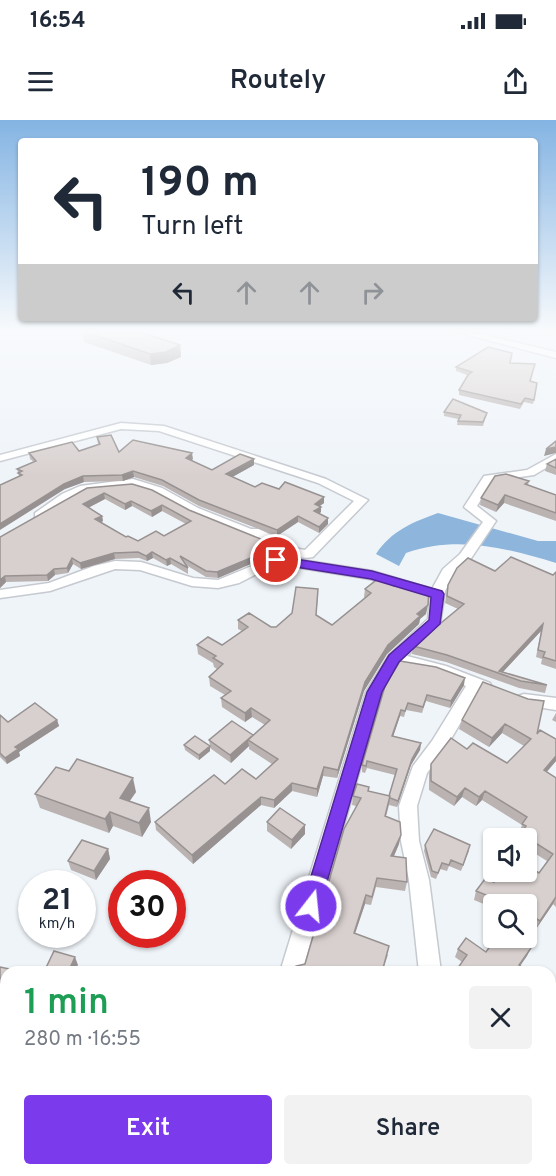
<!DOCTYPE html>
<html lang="en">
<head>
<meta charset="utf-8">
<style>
  :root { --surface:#fff; --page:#f2f2f3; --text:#1f2937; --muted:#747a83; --accent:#7c3aed }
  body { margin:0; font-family:Overpass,sans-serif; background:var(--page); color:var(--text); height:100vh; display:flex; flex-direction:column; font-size:22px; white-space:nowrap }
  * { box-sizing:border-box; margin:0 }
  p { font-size:20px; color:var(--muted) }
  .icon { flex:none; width:33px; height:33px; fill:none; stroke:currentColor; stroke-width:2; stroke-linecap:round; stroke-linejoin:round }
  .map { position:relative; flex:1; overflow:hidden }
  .side { position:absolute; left:0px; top:846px; width:556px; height:210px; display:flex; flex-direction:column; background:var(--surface); border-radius:18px 18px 0 0; box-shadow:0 2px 4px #0004 }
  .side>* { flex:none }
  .hud { position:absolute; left:18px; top:18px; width:520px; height:183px; border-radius:6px; box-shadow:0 2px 4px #0004; background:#fff; color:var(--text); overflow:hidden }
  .controls { position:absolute; left:483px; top:708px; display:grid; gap:12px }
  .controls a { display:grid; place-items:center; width:54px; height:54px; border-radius:6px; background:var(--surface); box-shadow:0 2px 4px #0004; font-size:30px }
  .speed { position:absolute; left:18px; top:750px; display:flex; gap:12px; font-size:30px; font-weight:700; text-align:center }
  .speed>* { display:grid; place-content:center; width:78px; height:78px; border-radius:50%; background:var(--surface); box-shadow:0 2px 4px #0004; line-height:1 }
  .speed small { font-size:15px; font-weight:400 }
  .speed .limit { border:9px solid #d22; background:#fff; color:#111 }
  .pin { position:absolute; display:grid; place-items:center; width:51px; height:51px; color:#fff; margin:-26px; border:3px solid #fff; border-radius:50%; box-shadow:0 2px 6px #0007 }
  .me { position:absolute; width:66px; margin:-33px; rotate:16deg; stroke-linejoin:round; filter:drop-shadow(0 0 4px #0008) }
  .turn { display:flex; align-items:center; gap:21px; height:126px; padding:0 24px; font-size:27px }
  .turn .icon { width:78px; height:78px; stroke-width:2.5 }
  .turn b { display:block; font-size:42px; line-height:51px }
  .lanes { display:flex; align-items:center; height:57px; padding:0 24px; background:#0003; justify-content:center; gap:30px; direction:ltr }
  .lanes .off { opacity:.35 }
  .round { display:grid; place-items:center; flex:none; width:63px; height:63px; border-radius:6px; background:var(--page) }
  .head { display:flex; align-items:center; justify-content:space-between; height:102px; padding:0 24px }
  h1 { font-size:36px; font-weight:600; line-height:45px; color:#1e9e55 }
  .button { display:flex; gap:12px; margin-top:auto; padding:12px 24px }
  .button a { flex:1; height:69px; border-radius:6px; background:var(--accent); color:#fff; font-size:24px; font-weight:600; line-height:69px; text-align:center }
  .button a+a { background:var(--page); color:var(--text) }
  .status { display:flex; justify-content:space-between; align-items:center; height:42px; padding:0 30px; background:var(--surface); direction:ltr }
  .status svg { height:16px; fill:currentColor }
  header { display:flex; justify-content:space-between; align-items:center; height:78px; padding:0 24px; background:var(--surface); font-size:27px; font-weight:600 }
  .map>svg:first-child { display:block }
  .water { fill:#8eb5dc }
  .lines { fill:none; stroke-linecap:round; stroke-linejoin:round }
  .minor-casing { stroke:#c6cad0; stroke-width:3 }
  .minor { fill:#fff; fill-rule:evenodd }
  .wall { fill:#bab3b2; fill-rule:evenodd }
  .shaded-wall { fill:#979291 }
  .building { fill:#d8d0cf; stroke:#979291; stroke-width:1.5; fill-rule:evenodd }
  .route { fill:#7c3aed; stroke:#51269a; stroke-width:1.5 }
</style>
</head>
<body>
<div class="status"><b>16:54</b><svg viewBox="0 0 49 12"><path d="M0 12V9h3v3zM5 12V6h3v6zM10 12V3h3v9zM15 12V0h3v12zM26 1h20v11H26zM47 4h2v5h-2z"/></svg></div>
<header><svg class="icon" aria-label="menu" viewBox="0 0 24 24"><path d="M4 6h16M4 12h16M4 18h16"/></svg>Routely<svg class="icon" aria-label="share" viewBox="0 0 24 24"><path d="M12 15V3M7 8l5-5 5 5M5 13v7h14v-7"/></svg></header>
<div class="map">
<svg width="556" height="1056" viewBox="0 0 556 1056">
  <rect width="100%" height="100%" fill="#eff4f9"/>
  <path class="water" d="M438,393l100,28h18v22c-50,-15 -99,-28 -150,-10l-7,13 -23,-12c15,-23 37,-32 62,-41z
    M551,1018l5,2v36h-91l-6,-6h91z"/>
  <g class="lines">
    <defs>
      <path id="minor" d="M445,209h15l96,23v6z
        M121,303l43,3 162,53 42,21 -55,57c-23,5 -46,-16 -67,-21l-56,-22 -36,-20 -21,-7 -47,4 -16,8 -27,20h-8v-6l27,-19 18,-8 53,-7 29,9 36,20 53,21h8l40,20 6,1 49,-49 -36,-18 -159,-52 -38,-2 -121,32v-6z
        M556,334v8l-22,13 -42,6 -15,25 19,15 -26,39 -16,14 -9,17 -5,33 -33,32 39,10 44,17 2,4 -2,4h-11l-35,60 -17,22 -10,33 2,35 10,39 12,92h-22l-10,-92 -8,-39 -2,-35 14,-40 19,-25 34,-55 -40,-15 -28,-6 -16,27 -80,280h-22l86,-280 23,-37 39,-36 2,-22 -60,-18 -94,-15 -37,19 -21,5 -26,-2 -52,-16 -25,-1 -65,22 -50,7v-8l49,-7 45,-17 21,-5 26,1 52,16 25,2 58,-24 96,15 60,18 11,-20 17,-15 23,-32 -19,-15 20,-31 43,-6z
        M524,574l32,4v12l-38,-6 -2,-4 2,-4z
        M275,1050h26l-3,6h-26z"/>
    </defs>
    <use href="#minor" class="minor-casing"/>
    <use href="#minor" class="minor"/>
  </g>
  <path class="wall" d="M83,211l97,14 1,12 -14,6 -16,2 -67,-23z
    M510,243l20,18 4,19 -1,4 -9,-2 -4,7 -61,-14v-5l8,-15 -11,-4v-4z
    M444,292l43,1 -4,13 -26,-1 1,-6 -14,-3z
    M97,317l22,15 74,7 -2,1 21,10 42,-5 -22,12 23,10 69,16 -4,3 1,1v5l-2,2 9,4v6l-9,9 -21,-11 -21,14 -78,-30 -36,-20 -29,-9 -11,4 -39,1 -19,7 -46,-13 -2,-7 17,-7 -4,-3 -1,-6 50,-2 19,-6z
    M556,339v16l-11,-4 2,-7z
    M529,361l-1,4 28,10v26l-52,-18 -8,9 -16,-7 1,-7z
    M87,368l102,22 84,34v6l-20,13 -35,15 -12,-1 -20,-12 2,3v6l-17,-10 -4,2 -14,-8 -6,3 -8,-3 -24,1 -34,10 -8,-5 -5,9 -13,2 -7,6 -42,1 -6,6v-51zM105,379l20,11 7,-4 20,11 10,-6 24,13 -22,12 -26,5 -12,-4 -26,-14 3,-2 -1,-5 -14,-8z
    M495,451l58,4 3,-3v97l-15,-5 1,-5 -6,-2 5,-26 -38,41 44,13 -2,8 -26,-5 -73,-26 -34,-8 1,-8 45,-37 -13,-6 3,-18z
    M365,469l61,25 -6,5 -1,5 -32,30 -23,37 -27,87 -14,-2 -6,21 -25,-6 -18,17 -13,-3 -68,59 -37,-34 -1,-8 70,-38 31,-5 16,-15 -23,-15v-3l-18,17 -21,-15v3l-11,9 -14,-10 -1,-5 26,1 -1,-6 44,-4 12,-11 -13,-8 -7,5 -23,-15 -1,-9 4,-3 -15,-9 -1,-9 8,-8 -3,-2 -1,-4 -15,-9 -1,-9h25l20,-14 -4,-2v-9l33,7h5l42,-29 -2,18 16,9 33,-27 -1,-1z
    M483,562l54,52 19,5v22l-9,11 9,6v129l-3,-3 -17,25 -10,-6v-19h-32v22l-10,-6 3,-9 4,-4 -17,-7 2,-9 18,-9 45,-9 8,-12 -16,-10 -5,6v-19l-7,-5 3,-8 -40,-25 -6,6 -14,-9 -8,9 -25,-16v-16l2,-10 36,-15 40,14 17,-17 -22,-13 -13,14 -30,-18 3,-9z
    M464,565l-14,23 -24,-7 -4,12 -16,-3 -2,7 -4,-1 -7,20 28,7 -1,7 -9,15 -14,42 -8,-2 -3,12 13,27 -5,12 13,26 -2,9 -29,-4 -5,18 -6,-1 -10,30 33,21 -6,17h-86l9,-8 51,-158 -4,-1 1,-9 15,-5 21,5 6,-21 -28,-7 -2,5 -3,-1v-7l23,-79z
    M556,593v9l-4,-2z
    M0,595l8,7 49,-2 2,6 -40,26 1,4 -13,8 -7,-7z
    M136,672l-7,9 22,21 -9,15 -29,-11 -4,7 -69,-25 -5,-14z
    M267,702l38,3v9l-14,15 -24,-18z
    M425,725l44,6 -8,20 -12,-5 -2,5 -7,-2 -4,10 -5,-2 -7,-26z
    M108,729l2,10 -14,21 -25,-10 -3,-9z
    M458,829l28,3 41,4 -65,6 -7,-5z
    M0,847l6,5v107l-5,-2 -1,2z
    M550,889l6,3v109l-6,-4v-66l5,-7 -5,-3z
    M0,989l6,2v34l-6,-2z
    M35,1050l138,6h-133z
    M398,1050h32l6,6h-33z"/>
  <path class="shaded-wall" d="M180,225l1,12 -14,6 -16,2 -1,-11z
    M556,327v6l-12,3 2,-7z
    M192,333l1,6 -6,5 -1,-6z
    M254,339v6l-27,15 -1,-6z
    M133,351l1,6 -11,4 -1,-6z
    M83,356l1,6 -19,7 -65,41v-6l64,-40z
    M104,373l1,6 -21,11 -1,-6z
    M505,375l-1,8 -8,9 2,-7z
    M324,377v6l-9,6v-5z
    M131,381l1,5 -7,4v-6z
    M162,385v6l-10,6 -1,-6z
    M321,387v5l-7,5v-6z
    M102,396l1,5 -7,4 -1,-6z
    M298,396v6l-21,14v-6z
    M328,398v6l-9,9v-6z
    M273,424v6l-20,13 -35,15 -1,-6z
    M152,432l1,6 -6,3 -1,-5z
    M114,433l1,6 -34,10 -1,-6z
    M72,438l1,6 -5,9 -1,-5z
    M170,438l1,6 -4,2 -1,-6z
    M54,449l1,6 -7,6 -1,-6z
    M5,456l1,6 -6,6v-8z
    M428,485l-2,9 -6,5 -1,5 -32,30 -23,37 -27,87 1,-8 27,-88 23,-37 29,-31z
    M543,504l-2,7 -40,43 -2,-3z
    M465,558l-1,7 -14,23 1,-7z
    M251,588l1,9 -7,5v-9z
    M401,590l-1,6 -9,27 1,-7z
    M57,600l2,6 -40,26 1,4 -13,8 -2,-6 10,-11z
    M505,604l-3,9 -13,14 3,-9z
    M253,615v7l-5,-2 1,6 -18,17 -1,-8z
    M421,623l-1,7 -9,15 -14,42 1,-6 14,-42z
    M210,626v5l-11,9v-5z
    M556,636v5l-16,18 4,-9z
    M324,647l-1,9 -6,21v-8z
    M133,658l3,14 -13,19 -3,-13z
    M292,663v8l-18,17v-8z
    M465,668l-3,9 -8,9 3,-9z
    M485,671l-3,9 -6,6 3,-9z
    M261,677v8l-68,59 -1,-9z
    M149,688l2,14 -9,15 -3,-14z
    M110,692l3,14 -4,7 -4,-14z
    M305,705v9l-14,15 1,-9z
    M401,715l-2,9 -9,21 1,-9z
    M534,722l-3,9 -5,6v-4z
    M108,729l2,10 -14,21 -2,-9z
    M366,775l-1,9 -13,38 2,-9z
    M556,777l-3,7 -17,25 4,-8z
    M531,828l-4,8 -11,16 3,-7z
    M75,837l3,8 -4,7 -5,-2z"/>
  <path class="building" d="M88,209h43l49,16 -14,7 -16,2 -67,-23z
    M488,227l24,6 -2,10 25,1 -5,17 7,2 -3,17 -9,-2 -4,6 -62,-14 9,-15 4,-3 -16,-5z
    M453,279l34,14 -4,9 -25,-1 3,-6 -17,-3z
    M111,315l8,17 14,-12 59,13 -6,5 26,12 28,-16 14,5 -28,15 29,13 7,-4 17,6 6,-7 39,15 -9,7 6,3 -7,4 14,7 -9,9 -21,-11 -21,14 -78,-30 -37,-20 -29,-9 -11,4 -39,1 -19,8 -64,40v-39l22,-10 -4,-2 4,-2 -5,-2 19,-8 -7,-8 43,-11 7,9 21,-7 -3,-7z
    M556,321v6l-10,2z
    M556,339v9l-9,-4z
    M506,354l23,7 -4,3 31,11v18l-51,-18 -7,10 -17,-7 14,-22z
    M132,364l20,6 37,20 84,34 -20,13 -36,15 -11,-1 -26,-15 8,12 -18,-10 -4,2 -14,-8 -6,4 -8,-4 -24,1 -34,10 -8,-5 -5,10 -13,1 -7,6 -42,1 -5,4v-43l87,-49zM104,373l21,11 6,-3 20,10 11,-6 29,16 -27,15 -8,-5 -18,10 -10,-5 -2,1 -31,-18 7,-3 -19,-12z
    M511,437l42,18 3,-3v89l-13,-4 2,-5 -7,-2 5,-26 -44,47 48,14 -26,-4 -74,-26 -34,-9 51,-42 -17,-8 1,-11 9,-17 11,-10 27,13z
    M379,458l15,8 4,-3 13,7 5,-4 13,3 -1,16 -11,9 3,2 -32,29 -23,37 -27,88 -14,-3 -7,22 -25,-6 -18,17 -13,-3 -69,58 -37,-33 59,-47 11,9 17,-15 14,10 22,-20 -30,-19 22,-20 -19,-12 -6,5 -24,-15 10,-7 -22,-14 14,-13 -10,-6 3,-2 -19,-11 11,-8 14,8 26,-18 -10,-7 11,-7 22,14h5l16,-14 4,-26 22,2 -2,26 16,10 39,-32 -6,-4z
    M400,541l36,6 29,11 -14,23 -24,-6 -4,12 -15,-4 -3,8 -4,-1 -9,26 29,7 -9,16 -14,42 -8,-3 -1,-2 8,-27 -30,-8 -1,5 -4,-1 23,-79z
    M483,562l45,17 16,2 -7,33 3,-4 16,9v17l-12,14 12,8v119l-16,24 -14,-9v-8h-32v11l-7,-4 9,-12 -20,-8 9,-12 9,3 8,-10h24v-7l13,8 14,-19 -19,-12 -8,11v-15h-9l9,-12 -4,-2 5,-7 -42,-26 -6,6 -14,-9 -8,9 -26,-16v-17l20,-26 16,11 6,-6 34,20 24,-24 -26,-15 -13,14 -30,-18z
    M35,583l22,17 -42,27 3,2 -13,9 -5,-5v-38l8,7z
    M232,601l21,14 -23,20 -21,-15z
    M195,616l15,10 -11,9 -15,-10z
    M77,639l56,19 -13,20 29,10 -10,15 -29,-11 -5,7 -70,-25 21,-27 13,4z
    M357,664l12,3 -1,4 22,5 -5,20 15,6 1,13 -10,21 15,2 1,24 -30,-4 -5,19 -6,-2 -12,38 35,13 -7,26h-27l-13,-5 1,5h-47v-6l9,-2 39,-135 17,-31 -8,-2z
    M280,688l25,17 -13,15 -25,-18z
    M434,709l36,16 -7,20 -12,-5 -2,5 -7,-2 -4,10 -6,-2 -7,-26z
    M82,720l26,9 -14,22 -26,-10z
    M466,818l20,14 10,-14h20l15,10 -12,17 10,7h-74l12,-17 -9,-6z
    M54,831l21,6 -6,13 6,2h-31z
    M0,847l23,5h-17v102l-6,-2z
    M551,888l5,4v19l-6,-4z
    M556,922v65l-6,-4v-51z
    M0,989l6,2v30l-6,-2z
    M35,1050h122l16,5 -122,1z
    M301,1050h51l7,6h-73l-2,-2z
    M373,1050h2l6,6h-12z
    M406,1050h24l6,6h-25z"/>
  <linearGradient id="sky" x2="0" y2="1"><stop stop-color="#84b4e3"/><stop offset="0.59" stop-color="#f8fafc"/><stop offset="1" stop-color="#f8fafc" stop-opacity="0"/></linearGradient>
  <rect width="556" height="357" fill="url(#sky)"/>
  <path class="route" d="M276,436l96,15 70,20 2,3 -4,30 -41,38 -17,30 -62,214 -3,6 -6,2 -7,-2 -2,-6 65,-214 22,-37 40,-35 2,-23 -60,-18 -100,-16v-5z"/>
</svg>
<div class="controls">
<a><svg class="icon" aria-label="sound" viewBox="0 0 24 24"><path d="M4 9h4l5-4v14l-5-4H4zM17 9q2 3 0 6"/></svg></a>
<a><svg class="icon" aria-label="search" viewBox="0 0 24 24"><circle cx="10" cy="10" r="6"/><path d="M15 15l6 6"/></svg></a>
</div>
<div class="speed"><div>21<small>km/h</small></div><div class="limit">30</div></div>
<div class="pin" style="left:276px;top:440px;background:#d93025"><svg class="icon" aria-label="arrive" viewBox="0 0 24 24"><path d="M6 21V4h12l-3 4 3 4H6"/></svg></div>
<svg class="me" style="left:311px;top:786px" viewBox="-20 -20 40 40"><circle r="17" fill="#7c3aed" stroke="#fff" stroke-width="3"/><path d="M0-11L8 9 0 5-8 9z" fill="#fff"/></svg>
<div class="hud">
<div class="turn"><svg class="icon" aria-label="left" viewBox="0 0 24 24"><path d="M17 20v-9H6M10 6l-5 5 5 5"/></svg><div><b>190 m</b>Turn left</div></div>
<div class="lanes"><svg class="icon" aria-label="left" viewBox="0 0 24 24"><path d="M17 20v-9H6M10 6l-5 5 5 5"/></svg><svg class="icon off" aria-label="ahead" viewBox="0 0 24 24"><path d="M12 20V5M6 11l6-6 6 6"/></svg><svg class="icon off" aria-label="ahead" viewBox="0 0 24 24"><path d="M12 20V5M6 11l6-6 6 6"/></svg><svg class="icon off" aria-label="right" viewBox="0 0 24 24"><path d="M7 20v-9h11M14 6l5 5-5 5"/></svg></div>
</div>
<section class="side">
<div class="head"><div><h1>1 min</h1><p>280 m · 16:55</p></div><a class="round"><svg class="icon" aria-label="close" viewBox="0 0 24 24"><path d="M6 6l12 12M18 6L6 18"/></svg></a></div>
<div class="button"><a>Exit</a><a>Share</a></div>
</section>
</div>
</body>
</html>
